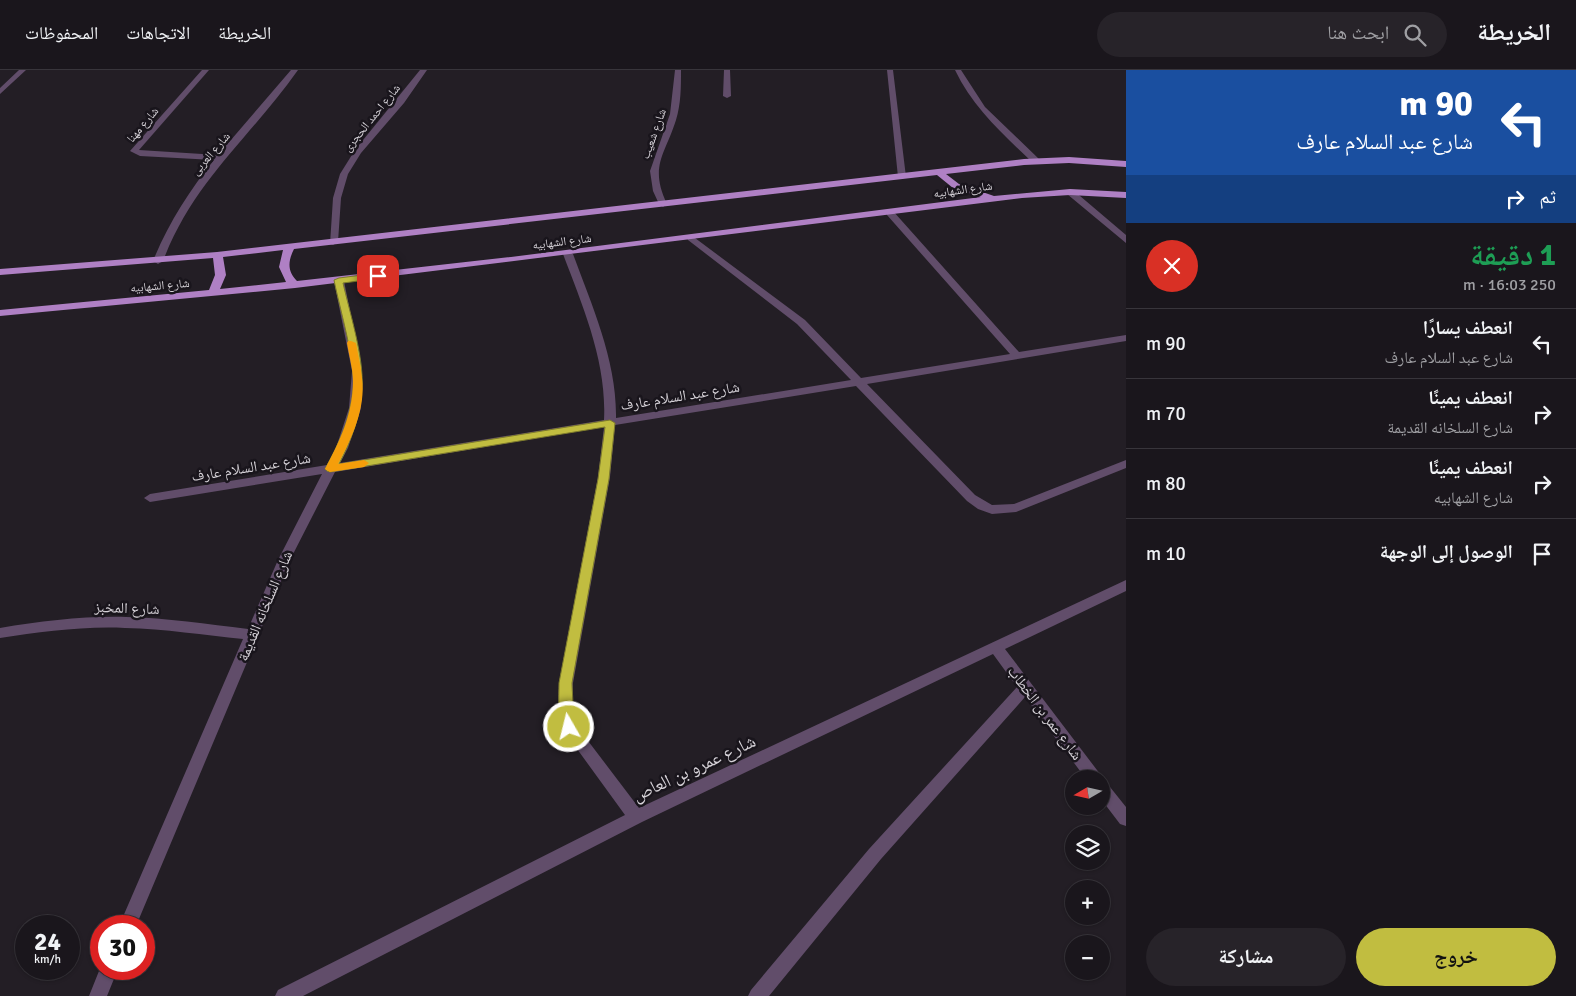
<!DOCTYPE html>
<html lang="ar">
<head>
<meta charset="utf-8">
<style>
  :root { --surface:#1a161c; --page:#272329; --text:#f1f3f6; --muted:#9f9fa3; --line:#38353b; --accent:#c1bd40 }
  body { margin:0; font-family:Signika,"Noto Naskh Arabic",sans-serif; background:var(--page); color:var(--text); direction:rtl; height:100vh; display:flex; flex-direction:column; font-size:19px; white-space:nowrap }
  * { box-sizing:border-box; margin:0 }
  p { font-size:16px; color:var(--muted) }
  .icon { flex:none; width:28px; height:28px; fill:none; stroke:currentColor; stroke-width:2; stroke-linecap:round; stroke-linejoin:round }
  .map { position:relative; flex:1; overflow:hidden; direction:ltr }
  .drawer { display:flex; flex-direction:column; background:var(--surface); width:450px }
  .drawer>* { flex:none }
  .banner { background:#1a4fa0; color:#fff; overflow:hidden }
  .needle { width:32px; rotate:261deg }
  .fabs { position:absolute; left:1065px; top:700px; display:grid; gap:10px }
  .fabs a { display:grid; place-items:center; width:45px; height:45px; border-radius:50%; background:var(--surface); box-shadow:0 1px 4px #0004,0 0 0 1px var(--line); font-size:25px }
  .speed { position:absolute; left:15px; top:845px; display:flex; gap:10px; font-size:25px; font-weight:700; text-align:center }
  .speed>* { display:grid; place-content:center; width:65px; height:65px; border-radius:50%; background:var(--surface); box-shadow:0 1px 4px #0004,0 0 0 1px var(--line); line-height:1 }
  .speed small { font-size:12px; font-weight:400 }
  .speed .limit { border:8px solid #d22; background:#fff; color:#111 }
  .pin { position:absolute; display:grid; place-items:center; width:42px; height:42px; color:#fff; margin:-21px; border-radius:10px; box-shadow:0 2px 8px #0006 }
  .me { position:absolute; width:55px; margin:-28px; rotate:352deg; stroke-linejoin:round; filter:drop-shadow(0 0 4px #0008) }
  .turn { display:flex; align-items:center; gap:18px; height:105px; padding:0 20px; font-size:22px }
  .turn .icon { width:65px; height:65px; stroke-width:2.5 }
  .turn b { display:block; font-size:35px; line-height:42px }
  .then { display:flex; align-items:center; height:48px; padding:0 20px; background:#0003; gap:10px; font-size:19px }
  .round { display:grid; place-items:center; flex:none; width:52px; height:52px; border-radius:26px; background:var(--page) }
  .summary { display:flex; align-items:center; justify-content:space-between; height:85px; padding:0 20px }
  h1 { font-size:30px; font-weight:800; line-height:38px; color:#1e9e55 }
  .primary-button { display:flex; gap:10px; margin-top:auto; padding:10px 20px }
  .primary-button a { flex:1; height:58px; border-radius:30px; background:var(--accent); color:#111; font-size:20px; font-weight:800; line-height:58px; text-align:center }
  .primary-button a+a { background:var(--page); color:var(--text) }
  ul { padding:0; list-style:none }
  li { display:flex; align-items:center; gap:15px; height:70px; padding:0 20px; border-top:1px solid var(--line) }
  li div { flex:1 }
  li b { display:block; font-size:19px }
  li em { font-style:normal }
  header { display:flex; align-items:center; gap:30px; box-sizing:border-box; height:70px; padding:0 25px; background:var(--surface); border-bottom:1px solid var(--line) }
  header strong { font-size:24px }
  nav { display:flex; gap:28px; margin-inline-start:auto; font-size:18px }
  .search { width:350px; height:45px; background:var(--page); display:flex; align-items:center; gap:12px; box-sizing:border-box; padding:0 18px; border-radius:28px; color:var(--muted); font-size:19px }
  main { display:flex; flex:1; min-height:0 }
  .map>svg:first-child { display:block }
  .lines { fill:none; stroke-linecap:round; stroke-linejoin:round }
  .minor { fill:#614d6a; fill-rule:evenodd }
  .trunk { fill:#af80c4; fill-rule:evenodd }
  .route { fill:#c1bd40; stroke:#7d7b2a }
  .slow { fill:#f59e0b }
  .labels { text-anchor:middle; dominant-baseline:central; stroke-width:5; stroke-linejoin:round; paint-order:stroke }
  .far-street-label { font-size:12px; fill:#d5d1d7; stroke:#19151c }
  .street-label { font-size:15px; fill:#d5d1d7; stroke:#19151c }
  .near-street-label { font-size:18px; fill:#d5d1d7; stroke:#19151c }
</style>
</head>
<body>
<header>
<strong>الخريطة</strong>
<div class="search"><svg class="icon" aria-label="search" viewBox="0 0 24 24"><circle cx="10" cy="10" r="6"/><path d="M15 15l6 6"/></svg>ابحث هنا</div>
<nav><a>الخريطة</a><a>الاتجاهات</a><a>المحفوظات</a></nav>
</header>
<main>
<section class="drawer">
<div class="banner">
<div class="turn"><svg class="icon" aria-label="left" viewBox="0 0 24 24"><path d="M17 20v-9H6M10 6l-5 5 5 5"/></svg><div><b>90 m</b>شارع عبد السلام عارف</div></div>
<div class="then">ثم<svg class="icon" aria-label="right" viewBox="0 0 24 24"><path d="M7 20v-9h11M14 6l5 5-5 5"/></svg></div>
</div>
<div class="summary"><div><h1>1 دقيقة</h1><p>250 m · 16:03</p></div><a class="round" style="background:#d93025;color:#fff"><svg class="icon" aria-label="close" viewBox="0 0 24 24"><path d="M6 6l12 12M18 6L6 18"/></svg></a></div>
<ul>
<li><svg class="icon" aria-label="left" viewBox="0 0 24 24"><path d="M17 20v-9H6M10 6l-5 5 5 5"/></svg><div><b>انعطف يسارًا</b><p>شارع عبد السلام عارف</p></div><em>90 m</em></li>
<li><svg class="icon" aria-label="right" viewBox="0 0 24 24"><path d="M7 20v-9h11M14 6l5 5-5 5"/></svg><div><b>انعطف يمينًا</b><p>شارع السلخانه القديمة</p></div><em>70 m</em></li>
<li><svg class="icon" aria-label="right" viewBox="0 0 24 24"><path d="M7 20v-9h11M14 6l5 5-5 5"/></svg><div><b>انعطف يمينًا</b><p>شارع الشهابيه</p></div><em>80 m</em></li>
<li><svg class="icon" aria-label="arrive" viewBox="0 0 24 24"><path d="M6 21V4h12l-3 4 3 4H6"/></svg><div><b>الوصول إلى الوجهة</b></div><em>10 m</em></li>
</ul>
<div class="primary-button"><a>خروج</a><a>مشاركة</a></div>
</section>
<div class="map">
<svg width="1126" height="926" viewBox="0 0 1126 926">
  <rect width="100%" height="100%" fill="#231e25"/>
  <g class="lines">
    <path class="minor" d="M19,0h7l-26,24v-6z
      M202,0h7l-70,80 79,5 73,-85h7c-48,68 -104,110 -135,191l-5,3 -5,-3c15,-37 36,-70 61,-101l-74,-4 -10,-5z
      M420,0h7l-23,33 -43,50 -13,21 -7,24 -3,44 -5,3 -3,-1 3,-46 7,-24 15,-24z
      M675,0h6c0,17 0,34 -5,50 -11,35 -27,46 -9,84l-4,3 -4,-3 -6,-13 -3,-20 20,-57z
      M724,0h6l1,26 -4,2 -4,-2z
      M887,0h6l13,107 -4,2 -4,-2z
      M955,0h6l24,37 54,52v4h-6c-30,-29 -60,-55 -78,-93z
      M1067,120h6l53,45v8l-59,-49z
      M890,140l3,1 126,141 107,-17v6l-259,43 108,111 17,10 22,-1 112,-44v8l-110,44 -24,2 -14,-5 -11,-8 -111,-115 -241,39 -5,52 -37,206 -1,25 4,17 63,83 487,-228v11l-121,58 95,125 2,6 4,2 20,25v19l-6,-2 -19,-25v-20h-15l-61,-82 -144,162 -112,137h-21l3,-6 118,-141 148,-162 -24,-33 -351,168 -339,174h-28l3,-6 347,-175 -61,-84 -6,-23 1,-25 39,-206 6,-50 -269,45 -45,88 -154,366h-17l124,-287c-39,-4 -78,-10 -118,-11 -42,-2 -84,4 -125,10v-10c42,-7 84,-12 126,-11 41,1 81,7 122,12l30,-69 44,-86 -172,28 -6,-4 6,-4 177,-29 9,-17 13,-40 3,-37 -18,-90 2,-2h6l2,2 18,90 -1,37 -13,40 -8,15 264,-43c3,-58 -21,-113 -41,-166l5,-3 5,3c19,52 44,107 43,164l235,-38 -54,-56 -109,-84 -1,-2 4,-3 114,85 56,58 149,-24 -123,-139v-4z
      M101,896v3h17l-11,27h-18z"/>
    <path class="trunk" d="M1069,87l57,4v6l-57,-4 -45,2 -78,9 13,10 35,12 76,-7 56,3v6l-56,-3 -48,3 -727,90 -295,28v-6l209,-20 6,-15 -2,-17 -213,17v-6l217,-17 807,-93zM937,105l16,13 28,9 -470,60 -214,24c-10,-10 -9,-20 -3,-32zM283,180l-4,17 7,15 -66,7 6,-14 -3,-18z"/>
  </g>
  <path class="route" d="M378,203l5,3 -1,2 -39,5c7,31 21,74 19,105 -1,27 -11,53 -23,76l271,-44 5,3 -6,56 -37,204c0,8 3,44 2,48l-5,1 -5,-1c-7,-15 -5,-33 -5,-48l39,-204 7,-52 -275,45 -3,-1 -2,-2c14,-25 25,-50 28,-79 3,-28 -13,-80 -19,-110l5,-2z"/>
  <path class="slow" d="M348,271h3l5,2c2,12 5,23 6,35 4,30 -10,60 -24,86l26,-4 5,3 -5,4 -34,5 -5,-3c15,-28 28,-55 28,-88 0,-12 -4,-25 -6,-38z"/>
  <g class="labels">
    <g class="far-street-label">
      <text transform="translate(372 48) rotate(-51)">شارع احمد الحجرى</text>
      <text transform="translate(143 55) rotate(-50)">شارع مهنا</text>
      <text transform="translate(654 64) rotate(-70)">شارع شعيب</text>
      <text transform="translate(211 84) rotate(-49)">شارع العربى</text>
      <text transform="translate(963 120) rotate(-8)">شارع الشهابيه</text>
      <text transform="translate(562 172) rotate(-7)">شارع الشهابيه</text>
      <text transform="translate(160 216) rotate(-5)">شارع الشهابيه</text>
    </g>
    <g class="street-label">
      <text transform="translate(680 326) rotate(-9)">شارع عبد السلام عارف</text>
      <text transform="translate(251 397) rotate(-9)">شارع عبد السلام عارف</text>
      <text transform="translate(265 536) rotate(-67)">شارع السلخانه القديمة</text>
      <text transform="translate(127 538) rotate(2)">شارع المخبز</text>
      <text transform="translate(1045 643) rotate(53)">شارع عمر بن الخطاب</text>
    </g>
    <g class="near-street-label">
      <text transform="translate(694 698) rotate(-25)">شارع عمرو بن العاص</text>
    </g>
  </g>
</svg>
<div class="fabs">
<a><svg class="needle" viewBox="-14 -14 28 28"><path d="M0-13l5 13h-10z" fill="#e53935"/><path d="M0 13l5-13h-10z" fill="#9f9fa3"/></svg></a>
<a><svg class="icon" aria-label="layers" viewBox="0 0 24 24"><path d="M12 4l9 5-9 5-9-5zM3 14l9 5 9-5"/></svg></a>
<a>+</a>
<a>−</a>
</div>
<div class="speed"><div>24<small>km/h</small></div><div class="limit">30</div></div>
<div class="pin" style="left:378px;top:206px;background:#d93025"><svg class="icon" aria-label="arrive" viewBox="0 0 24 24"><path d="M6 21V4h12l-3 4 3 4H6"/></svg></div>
<svg class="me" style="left:569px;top:657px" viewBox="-20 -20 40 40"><circle r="17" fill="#c1bd40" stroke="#fff" stroke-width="3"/><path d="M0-11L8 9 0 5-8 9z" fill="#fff"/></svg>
</div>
</main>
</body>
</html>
